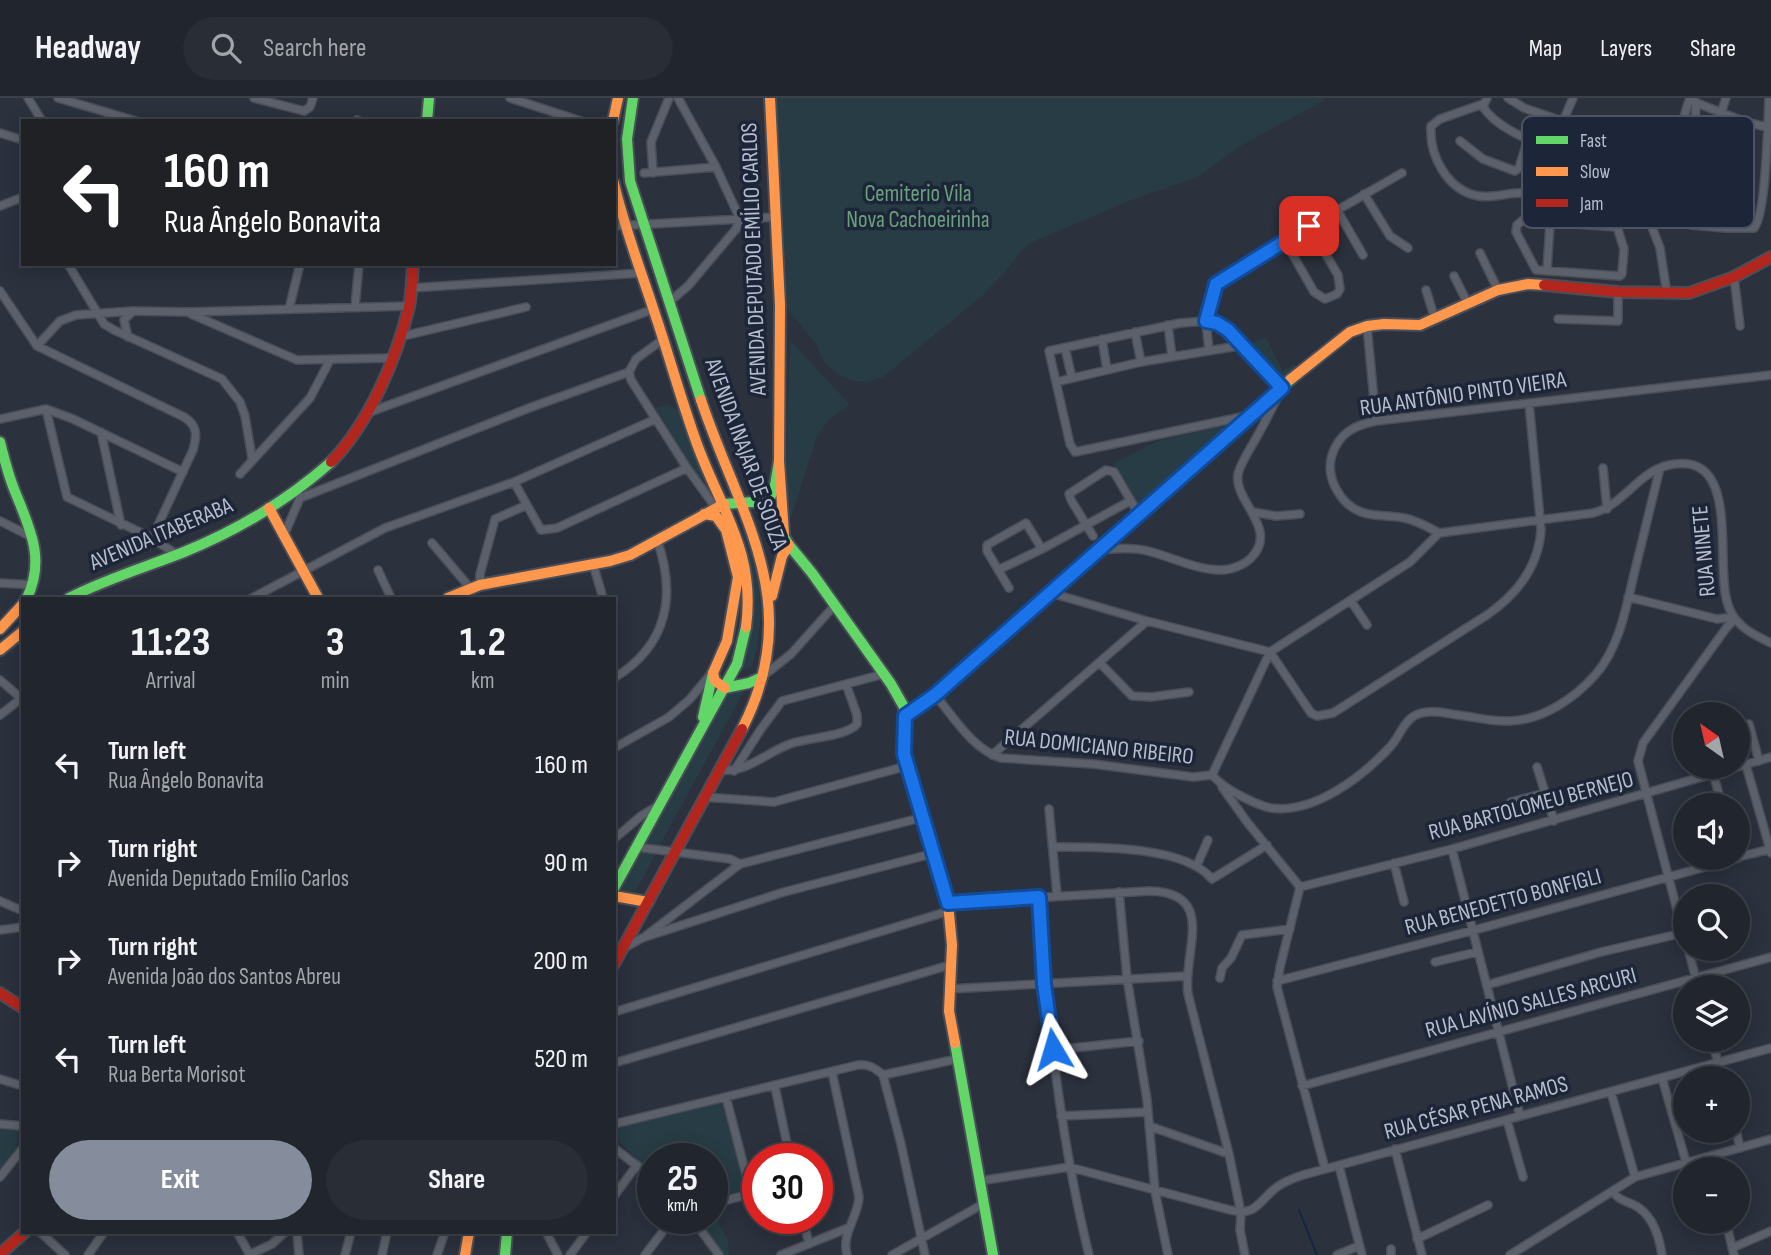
<!DOCTYPE html>
<html lang="en">
<head>
<meta charset="utf-8">
<style>
  :root { --surface:#20252e; --page:#282d36; --text:#f1f3f6; --muted:#a2a5aa; --line:#3d424a; --accent:#858c9b }
  body { margin:0; font-family:"Sofia Sans Condensed",sans-serif; background:var(--page); color:var(--text); height:100vh; display:flex; flex-direction:column; font-size:26px; white-space:nowrap }
  * { box-sizing:border-box; margin:0 }
  p { font-size:23px; color:var(--muted) }
  .icon { flex:none; width:38px; height:38px; fill:none; stroke:currentColor; stroke-width:2; stroke-linecap:round; stroke-linejoin:round }
  .map { position:relative; flex:1; overflow:hidden }
  .drawer { position:absolute; left:21px; top:499px; width:595px; height:637px; display:flex; flex-direction:column; background:var(--surface); border-radius:0px; box-shadow:0 4px 18px #0003,0 0 0 2px var(--line) }
  .drawer>* { flex:none }
  .hud { position:absolute; left:21px; top:21px; width:595px; height:147px; border-radius:0px; box-shadow:0 4px 18px #0003,0 0 0 2px var(--line); background:#202124; color:#fff; overflow:hidden }
  .needle { width:46px; rotate:326deg }
  .buttons { position:absolute; left:1673px; top:604px; display:grid; gap:14px }
  .buttons a { display:grid; place-items:center; width:77px; height:77px; border-radius:50%; background:var(--surface); box-shadow:0 4px 18px #0003,0 0 0 2px var(--line); font-size:35px }
  .speed { position:absolute; left:637px; top:1045px; display:flex; gap:14px; font-size:35px; font-weight:700; text-align:center }
  .speed>* { display:grid; place-content:center; width:91px; height:91px; border-radius:50%; background:var(--surface); box-shadow:0 4px 18px #0003,0 0 0 2px var(--line); line-height:1 }
  .speed small { font-size:18px; font-weight:400 }
  .speed .limit { border:10px solid #d22; background:#fff; color:#111 }
  .pin { position:absolute; display:grid; place-items:center; width:60px; height:60px; color:#fff; margin:-30px; border-radius:14px; box-shadow:0 4px 10px #0006 }
  .me { position:absolute; width:77px; margin:-38px; rotate:353deg; stroke-linejoin:round; filter:drop-shadow(0 0 5px #0008) }
  .turn { display:flex; align-items:center; gap:24px; height:147px; padding:0 28px; font-size:32px }
  .turn .icon { width:91px; height:91px; stroke-width:2.5 }
  .turn b { display:block; font-size:49px; line-height:60px }
  .eta { display:flex; justify-content:space-evenly; align-items:center; height:119px; text-align:center }
  .eta b { font-size:42px; font-weight:700; line-height:49px }
  .primary-button { display:flex; gap:14px; margin-top:auto; padding:14px 28px }
  .primary-button a { flex:1; height:80px; border-radius:42px; background:var(--accent); color:#fff; font-size:28px; font-weight:700; line-height:80px; text-align:center }
  .primary-button a+a { background:var(--page); color:var(--text) }
  ul { padding:0; list-style:none }
  li { display:flex; align-items:center; gap:21px; height:98px; padding:0 28px }
  li div { flex:1 }
  li b { display:block; font-size:26px }
  li em { font-style:normal }
  header { display:flex; align-items:center; gap:42px; box-sizing:border-box; height:98px; padding:0 35px; background:var(--surface); border-bottom:2px solid var(--line) }
  header strong { font-size:33px }
  nav { display:flex; gap:38px; margin-inline-start:auto; font-size:24px }
  .search { width:490px; height:63px; background:var(--page); display:flex; align-items:center; gap:18px; box-sizing:border-box; padding:0 24px; border-radius:38px; color:var(--muted); font-size:26px }
  .map>svg:first-child { display:block }
  .green { fill:#273c44 }
  .lines { fill:none; stroke-linecap:round; stroke-linejoin:round }
  .stream { stroke:#172543; stroke-width:2 }
  .street-casing { stroke:#494e59; stroke-width:10 }
  .fast-casing { stroke:#494e59; stroke-width:14 }
  .slow-casing { stroke:#494e59; stroke-width:14 }
  .jam-casing { stroke:#494e59; stroke-width:14 }
  .street { stroke:#5c606a; stroke-width:7 }
  .fast { stroke:#63d668; stroke-width:10 }
  .slow { stroke:#ff974d; stroke-width:10 }
  .jam { stroke:#b3261e; stroke-width:10 }
  .route-casing { stroke:#114b97; stroke-width:18 }
  .route { stroke:#1a73e8; stroke-width:12 }
  .labels { text-anchor:middle; dominant-baseline:central; stroke-width:7; stroke-linejoin:round; paint-order:stroke }
  .park-label { font-size:23px; fill:#6ba07c; stroke:#1d2639 }
  .street-label { font-size:23px; fill:#b6bdcd; stroke:#1d2639 }
  .key { fill:#1d2639; stroke:#4b5365; stroke-width:2 }
  .key-label { font-size:19px; fill:#b6bdcd }
</style>
</head>
<body>
<header>
<strong>Headway</strong>
<div class="search"><svg class="icon" aria-label="search" viewBox="0 0 24 24"><circle cx="10" cy="10" r="6"/><path d="M15 15l6 6"/></svg>Search here</div>
<nav><a>Map</a><a>Layers</a><a>Share</a></nav>
</header>
<div class="map">
<svg width="1771" height="1157" viewBox="0 0 1771 1157">
  <rect width="100%" height="100%" fill="#2b313d"/>
  <path class="green" d="M777,0h548l-2,3 -83,45 -42,31 -64,22 -102,43 -8,6 -18,23 -23,24 -100,82 -16,5 -16,-2 -14,-6 -13,-12 -8,-18 -29,-35z
    M1266,240l17,33 11,-7 3,3 -12,11h-5l-30,-34z
    M790,242l60,65 -21,14 -12,17 -25,79 -4,1 -2,-50z
    M667,306l15,8 23,65 -4,6 -46,-75z
    M1222,328l1,4 -85,75 -21,-32 -3,-10 44,-22z
    M744,431c15,47 24,89 8,137l-18,9 10,-23 4,-102 -6,-20z
    M748,586l-88,161 -15,-3 80,-151z
    M646,753l10,3 -21,38 -17,-2 18,-33z
    M722,998l30,84 6,3v14h-10l-36,9v-48h-59v18l-39,-40v-14z
    M0,1029l17,1c4,19 -6,30 -17,44z
    M712,1113l16,29 1,15h-8l-28,-37h19z"/>
  <g class="lines">
    <path class="stream" d="M1299,1112l18,45"/>
    <defs>
      <path id="street" d="M28,0l14,23
        M58,0l78,23
        M254,0l50,13 6,-4 3,-9
        M510,0l71,23
        M1487,0l-4,9c14,21 44,32 68,42
        M1508,0l16,10 38,13
        M1573,0l-22,51 70,34 16,10 8,16 15,39 7,46
        M1690,0c-9,24 -34,120 2,127
        M1692,3l53,21 22,5
        M1696,4l-4,123 34,3
        M1483,6l-43,15 -9,7c-2,29 16,65 48,70 12,2 25,-2 38,-3 16,0 33,0 49,0l7,-4 11,-23
        M1721,15l5,-15
        M1733,19l-6,40 -1,71h28c12,-11 14,-108 15,-130
        M357,22l2,1
        M0,35l23,7
        M1460,43l23,18 32,12 4,-3 9,-29
        M644,75l72,-6
        M653,75l-2,-31 18,-44
        M1364,96l26,42 18,12
        M0,108l23,-9
        M1337,112l26,45
        M1523,122l94,7 7,22 -2,25 -2,2 -84,-6 -20,-38 1,-7z
        M614,128l162,-9
        M1285,143l29,51 11,7 12,-5 3,-5 -2,-14 -29,-49
        M1480,155l18,37
        M68,166l36,60 10,6 108,49 18,23 5,14 7,42
        M1547,173l3,-48
        M1454,178l14,28
        M1734,179l6,49
        M411,190l230,-15
        M1426,192l9,29
        M0,193l37,55 147,71c14,9 13,18 9,33l-41,88
        M669,204l19,-16 48,-57 4,-10 -24,-52 -38,-69
        M355,209l4,-43
        M289,211l11,-45
        M191,216l106,46 93,-2
        M1558,221l60,2v-29
        M1168,227l4,32
        M1367,228l9,95
        M1135,234l6,30
        M128,239l-4,-17 9,-9
        M399,239l127,-30
        M1102,241l5,31
        M662,242l-26,19 -7,13 2,8 56,88 29,40
        M37,248l23,-25 16,-6 57,-4 54,1 222,-6
        M1065,250l7,30
        M1209,253l-3,-30 10,-37 78,-49 108,-62
        M1056,284l85,-20 103,-17
        M46,311l21,88 85,41 24,16
        M367,315l287,-104
        M0,321l46,-10 27,10 110,53
        M101,334l20,93
        M1603,370l4,41
        M240,376l70,-76 20,-38
        M514,384l27,48 16,-2 130,-60
        M295,392l5,8 229,-90 100,-36
        M1253,414l23,4 24,-2
        M0,423l34,17
        M1439,435c-11,-6 -23,-13 -35,-15 -14,-3 -29,-1 -43,-6 -21,-8 -36,-35 -29,-57 7,-22 23,-30 44,-34l395,-46
        M1439,435l154,-20c31,-8 45,-41 76,-48 77,-16 42,106 61,145 7,17 26,26 41,33
        M284,437l16,-37
        M1093,438l-22,-36 -2,-6 37,-24 8,2 24,41
        M432,445l39,46
        M1100,452c17,-2 32,-3 48,1 24,6 48,19 73,19 10,0 23,-5 30,-12 29,-29 -18,-57 -13,-84 4,-15 15,-29 22,-43 8,-14 15,-29 22,-43l-54,-58 -11,-7 -11,-2 -26,2 -131,28 21,93 5,8 171,-36
        M593,466l10,34
        M378,472l13,28
        M998,472l44,-21 88,-48
        M0,485l33,2
        M480,487v-11l15,-55 32,-14
        M1009,490l-22,-37v-6l39,-22 16,26
        M1051,495l96,28 123,31 41,61 6,3 16,-3 154,-98c30,-21 52,-48 54,-86l-12,-126
        M1628,499l89,22 17,-2
        M252,500l133,-70 129,-46 142,-63
        M1351,503l16,24
        M1100,565l32,33 19,1 38,-5
        M762,579l29,-23 44,-49
        M614,580c53,-32 63,-82 43,-138
        M0,582l22,19
        M935,597c19,22 37,54 66,63l92,6 100,13 19,-2
        M0,617l23,-18
        M1749,626l10,37
        M614,650l55,-31 21,-18 20,-24
        M992,657l155,-134
        M1746,667l25,88
        M1711,668l11,39
        M1537,669l17,54
        M719,672c29,3 46,-17 71,-26 20,-7 46,-6 64,-17l3,-3v-9l-11,-31
        M734,673l27,-42 21,-28 102,-27
        M1212,677c9,10 17,15 29,21 10,5 19,10 30,12 43,6 91,-31 119,-61 9,-9 14,-27 26,-32 13,-6 28,-2 42,0 17,2 34,7 52,6 33,-1 65,-23 86,-47 25,-29 31,-72 40,-108 8,-33 16,-66 24,-98
        M1212,677l58,-123 140,-90 29,-29
        M1222,689l25,35 53,65 -20,80 -3,20 48,182
        M703,699l71,5 133,-36
        M1511,704l34,-9
        M1049,711l8,86
        M614,741l27,-23 15,-9
        M636,749l94,12 10,5
        M1053,749c41,0 131,-2 159,32l55,-34
        M1452,751l68,267
        M1738,759l33,-8
        M1394,765l10,39
        M1197,767l11,-25
        M1300,789l152,-38 319,-92
        M1119,794l8,86 20,122 8,91 13,64
        M1039,799c8,120 21,240 50,358
        M0,803l23,10
        M948,805l201,-12c70,1 33,62 39,103l41,160 12,59 -1,17 5,25
        M0,832l23,-3
        M647,837l93,-71 184,-47
        M1685,842l-47,-179 5,-18 84,-116 8,-8
        M626,849l16,-9 142,-46 151,-39
        M1688,850l10,39
        M1435,864l42,-10
        M1220,880l2,-10 9,-10 11,-23 48,-6
        M1277,883l194,-50 267,-73
        M1487,887l114,-33 82,-19
        M949,891l238,-13
        M614,914l335,-101
        M1712,942l10,38
        M1053,952l86,-9
        M614,965l336,-98
        M832,974l27,125c-1,21 -18,36 -12,58
        M883,977l18,69 24,111
        M1662,980l24,84
        M0,981l23,7
        M1302,988l469,-129
        M775,989l15,71
        M1611,994l24,85
        M726,999l25,97
        M1061,1018l87,-4
        M1507,1022l16,57
        M0,1026l23,2
        M614,1026l244,-59c11,-1 17,3 25,10l74,-16
        M1149,1028l80,28
        M1736,1032l4,18
        M614,1050l39,30
        M1395,1051l27,106
        M1339,1068l23,89
        M0,1079l23,-29
        M979,1083l90,-14 161,43c27,7 28,-9 47,-23 8,-6 17,-9 26,-12l468,-127
        M1613,1094c6,8 10,8 19,12 19,8 27,31 30,51
        M614,1098l23,-31
        M712,1106l46,-12
        M692,1120l27,37
        M803,1120l6,26
        M1726,1124l8,33
        M40,1134l25,23
        M237,1134l13,23
        M297,1134l2,23
        M546,1134l12,23
        M1417,1141l71,-34
        M1732,1150l39,-17
        M1391,1151v6
        M88,1157l16,-23
        M249,1157l23,-11 13,-12
        M345,1157l6,-23
        M382,1157l5,-23
        M437,1157l8,-23
        M570,1157l17,-23
        M645,1157l28,-37
        M781,1157l67,-27
        M892,1157l91,-51
        M1337,1157l22,-9
        M1510,1157l125,-78 136,-38"/>
      <path id="fast" d="M633,0l-6,41 3,42 71,219
        M427,23l2,-23
        M0,344c4,16 8,32 14,47 15,38 32,69 13,109
        M779,363l-4,24 -6,16 4,18 16,26 23,28 79,111 13,23v42
        M724,406l45,-3
        M69,500c37,-19 77,-31 115,-46 54,-22 104,-52 147,-90
        M725,590l24,-5 13,-6
        M905,618l30,-21 356,-316
        M703,619l10,-44
        M614,790l123,-224 9,-37
        M955,945l38,212
        M505,1157l2,-23"/>
      <path id="slow" d="M770,0l10,207 -1,156 5,73
        M613,23l5,-23
        M614,85c10,44 26,85 40,128 15,44 27,89 43,133 24,66 59,108 49,183
        M1291,281l59,-47 17,-6 17,-2 36,1 78,-35 30,-6 16,1
        M701,302c39,117 106,203 41,329
        M269,410l49,90
        M704,416l12,2 10,14 12,47 -11,64 -14,32 2,8 10,7
        M772,498l10,-40 7,-11
        M448,500l32,-13 130,-24 20,-6 94,-51
        M0,531l23,-25
        M0,552l23,-19
        M904,651l44,154 4,42 -3,66 6,32
        M614,798l34,6
        M465,1157l4,-23"/>
      <path id="jam" d="M1544,187l74,7 71,1 45,-16 37,-20
        M331,364c38,-39 65,-102 78,-155 3,-14 3,-29 4,-43
        M614,866l128,-235
        M0,895l23,15
        M0,1156l25,-22"/>
    </defs>
    <use href="#street" class="street-casing"/>
    <use href="#fast" class="fast-casing"/>
    <use href="#slow" class="slow-casing"/>
    <use href="#jam" class="jam-casing"/>
    <use href="#street" class="street"/>
    <use href="#fast" class="fast"/>
    <use href="#slow" class="slow"/>
    <use href="#jam" class="jam"/>
  </g>
  <g class="lines">
    <defs>
      <path id="route" d="M1053,951l-9,-65 -5,-87 -91,6 -44,-149 1,-38 30,-21 347,-307 -54,-58 -11,-7 -11,-2 10,-37 93,-58"/>
    </defs>
    <use href="#route" class="route-casing"/>
    <use href="#route" class="route"/>
  </g>
  <g class="labels">
    <g class="park-label">
      <text x="918" y="96">Cemiterio Vila<tspan x="918" dy="26">Nova Cachoeirinha</tspan></text>
    </g>
    <g class="street-label">
      <text transform="translate(754 161) rotate(-92)">AVENIDA DEPUTADO EMÍLIO CARLOS</text>
      <text transform="translate(1463 296) rotate(-8)">RUA ANTÔNIO PINTO VIEIRA</text>
      <text transform="translate(746 356) rotate(70)">AVENIDA INAJAR DE SOUZA</text>
      <text transform="translate(161 436) rotate(-23)">AVENIDA ITABERABA</text>
      <text transform="translate(1704 453) rotate(-95)">RUA NINETE</text>
      <text transform="translate(1099 649) rotate(6)">RUA DOMICIANO RIBEIRO</text>
      <text transform="translate(1531 708) rotate(-15)">RUA BARTOLOMEU BERNEJO</text>
      <text transform="translate(1503 804) rotate(-15)">RUA BENEDETTO BONFIGLI</text>
      <text transform="translate(1531 905) rotate(-15)">RUA LAVÍNIO SALLES ARCURI</text>
      <text transform="translate(1476 1010) rotate(-15)">RUA CÉSAR PENA RAMOS</text>
    </g>
  </g>
  <rect x="1522" y="18" width="232" height="112" rx="10" class="key"/>
  <rect x="1536" y="38" width="32" height="8" fill="#63d668"/>
  <rect x="1536" y="69" width="32" height="9" fill="#ff974d"/>
  <rect x="1536" y="101" width="32" height="8" fill="#b3261e"/>
  <g class="key-label">
    <text x="1580" y="49">Fast</text>
    <text x="1580" y="80">Slow</text>
    <text x="1580" y="112">Jam</text>
  </g>
</svg>
<div class="buttons">
<a><svg class="needle" viewBox="-14 -14 28 28"><path d="M0-13l5 13h-10z" fill="#e53935"/><path d="M0 13l5-13h-10z" fill="#a2a5aa"/></svg></a>
<a><svg class="icon" aria-label="sound" viewBox="0 0 24 24"><path d="M4 9h4l5-4v14l-5-4H4zM17 9q2 3 0 6"/></svg></a>
<a><svg class="icon" aria-label="search" viewBox="0 0 24 24"><circle cx="10" cy="10" r="6"/><path d="M15 15l6 6"/></svg></a>
<a><svg class="icon" aria-label="layers" viewBox="0 0 24 24"><path d="M12 4l9 5-9 5-9-5zM3 14l9 5 9-5"/></svg></a>
<a>+</a>
<a>−</a>
</div>
<div class="speed"><div>25<small>km/h</small></div><div class="limit">30</div></div>
<div class="pin" style="left:1309px;top:128px;background:#d93025"><svg class="icon" aria-label="arrive" viewBox="0 0 24 24"><path d="M6 21V4h12l-3 4 3 4H6"/></svg></div>
<svg class="me" style="left:1053px;top:951px" viewBox="-20 -20 40 40"><path d="M0-17L14 15 0 8-14 15z" fill="#1a73e8" stroke="#fff" stroke-width="4"/></svg>
<div class="hud">
<div class="turn"><svg class="icon" aria-label="left" viewBox="0 0 24 24"><path d="M17 20v-9H6M10 6l-5 5 5 5"/></svg><div><b>160 m</b>Rua Ângelo Bonavita</div></div>
</div>
<section class="drawer">
<div class="eta">
<div><b>11:23</b><p>Arrival</p></div>
<div><b>3</b><p>min</p></div>
<div><b>1.2</b><p>km</p></div>
</div>
<ul>
<li><svg class="icon" aria-label="left" viewBox="0 0 24 24"><path d="M17 20v-9H6M10 6l-5 5 5 5"/></svg><div><b>Turn left</b><p>Rua Ângelo Bonavita</p></div><em>160 m</em></li>
<li><svg class="icon" aria-label="right" viewBox="0 0 24 24"><path d="M7 20v-9h11M14 6l5 5-5 5"/></svg><div><b>Turn right</b><p>Avenida Deputado Emílio Carlos</p></div><em>90 m</em></li>
<li><svg class="icon" aria-label="right" viewBox="0 0 24 24"><path d="M7 20v-9h11M14 6l5 5-5 5"/></svg><div><b>Turn right</b><p>Avenida João dos Santos Abreu</p></div><em>200 m</em></li>
<li><svg class="icon" aria-label="left" viewBox="0 0 24 24"><path d="M17 20v-9H6M10 6l-5 5 5 5"/></svg><div><b>Turn left</b><p>Rua Berta Morisot</p></div><em>520 m</em></li>
</ul>
<div class="primary-button"><a>Exit</a><a>Share</a></div>
</section>
</div>
</body>
</html>
